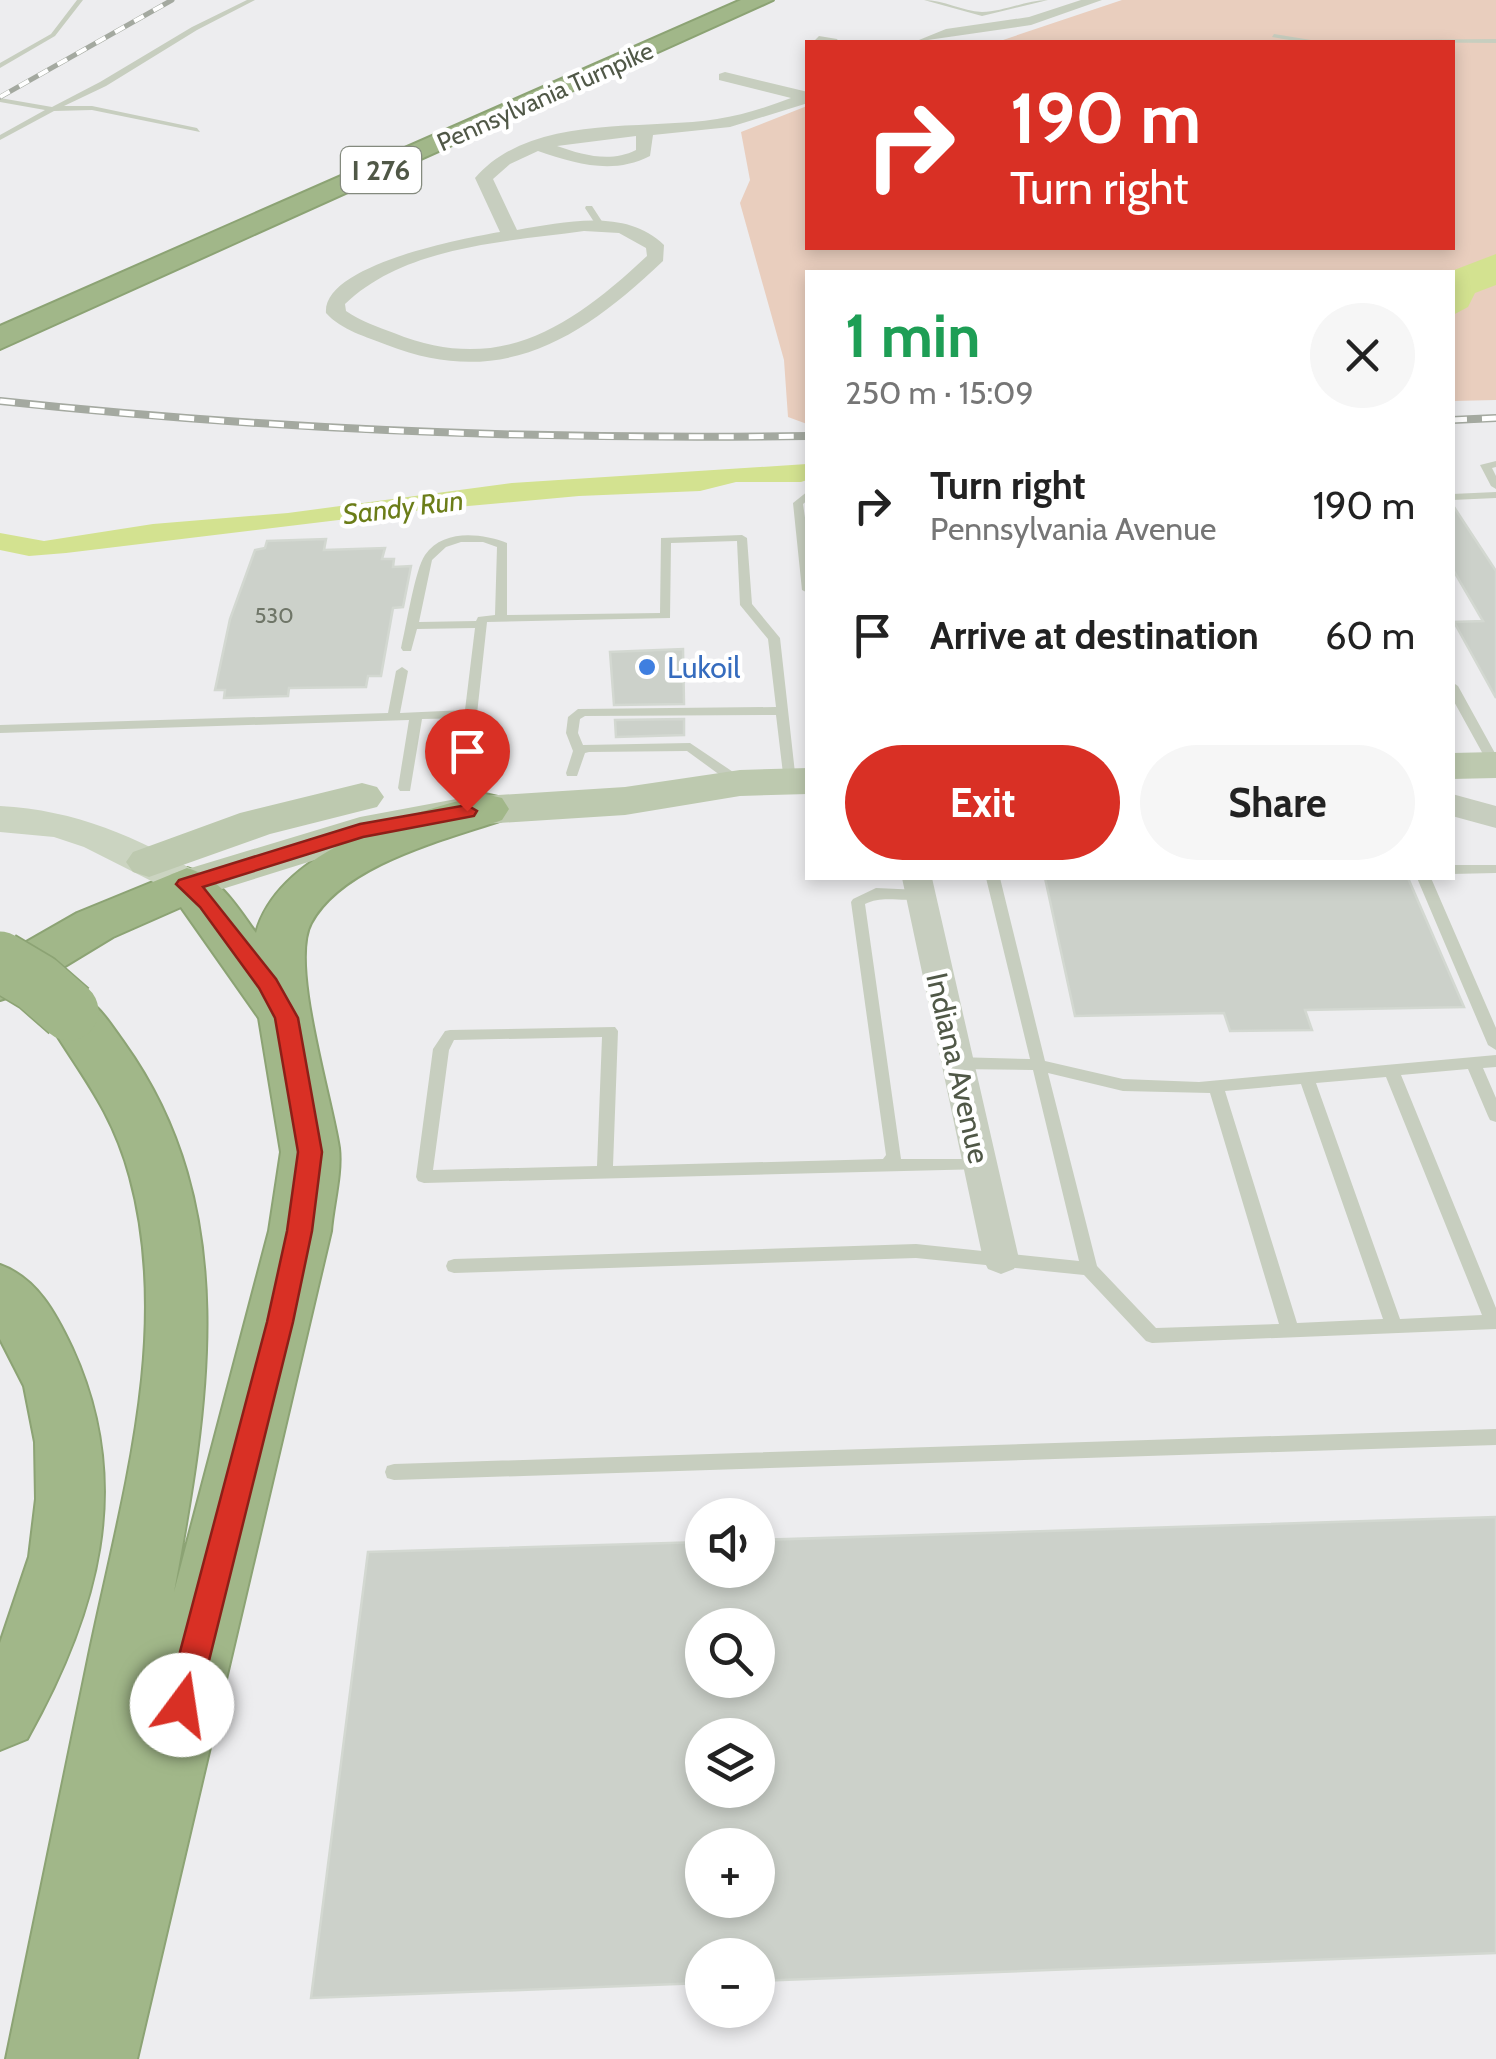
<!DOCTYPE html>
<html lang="en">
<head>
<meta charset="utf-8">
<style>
  :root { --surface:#fff; --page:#f6f6f6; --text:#222; --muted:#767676; --accent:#d93025 }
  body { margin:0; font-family:Cabin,sans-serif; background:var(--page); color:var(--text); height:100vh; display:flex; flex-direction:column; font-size:38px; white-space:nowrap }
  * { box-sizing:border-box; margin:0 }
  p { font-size:32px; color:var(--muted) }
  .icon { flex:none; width:55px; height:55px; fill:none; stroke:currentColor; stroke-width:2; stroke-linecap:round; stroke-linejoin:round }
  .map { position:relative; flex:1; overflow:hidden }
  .details { position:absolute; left:805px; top:270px; width:650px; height:610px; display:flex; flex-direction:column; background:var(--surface); border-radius:0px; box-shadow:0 5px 15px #0003 }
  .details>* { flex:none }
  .hud { position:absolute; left:805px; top:40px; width:650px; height:210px; border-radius:0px; box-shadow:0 5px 15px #0003; background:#d93025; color:#fff; overflow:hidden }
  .controls { position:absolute; left:685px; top:1498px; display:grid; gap:20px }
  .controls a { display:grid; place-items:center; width:90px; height:90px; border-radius:50%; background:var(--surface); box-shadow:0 5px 15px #0003; font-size:50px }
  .pin { position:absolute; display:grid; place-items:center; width:85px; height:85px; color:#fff; margin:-102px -42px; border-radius:50% 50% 50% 0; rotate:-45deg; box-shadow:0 0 10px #0007 }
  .pin .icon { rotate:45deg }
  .me { position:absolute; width:110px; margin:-55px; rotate:14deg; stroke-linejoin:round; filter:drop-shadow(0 0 8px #0008) }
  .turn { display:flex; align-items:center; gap:35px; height:210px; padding:0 40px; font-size:45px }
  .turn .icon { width:130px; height:130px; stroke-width:2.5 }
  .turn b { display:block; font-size:70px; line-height:85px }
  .round { display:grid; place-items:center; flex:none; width:105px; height:105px; border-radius:52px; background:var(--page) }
  .head { display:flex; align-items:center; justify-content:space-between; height:170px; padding:0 40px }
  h1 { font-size:60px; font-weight:700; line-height:75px; color:#1e9e55 }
  .cta { display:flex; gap:20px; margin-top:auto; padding:20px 40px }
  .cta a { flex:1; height:115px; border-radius:60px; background:var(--accent); color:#fff; font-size:40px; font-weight:700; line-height:115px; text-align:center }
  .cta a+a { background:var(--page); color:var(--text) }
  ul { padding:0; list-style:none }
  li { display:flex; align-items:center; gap:30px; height:130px; padding:0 40px }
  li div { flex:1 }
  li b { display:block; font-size:38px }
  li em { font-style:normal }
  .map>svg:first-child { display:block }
  .green { fill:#e9cebe }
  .water { fill:#d3e290 }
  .building { fill:#ccd1ca; stroke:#d3d8d1; stroke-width:2.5; fill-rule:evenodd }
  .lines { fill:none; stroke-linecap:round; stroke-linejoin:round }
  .motorway-casing { stroke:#8ca374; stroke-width:4 }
  .service { fill:#c7cebf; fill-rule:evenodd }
  .minor { fill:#c7cebf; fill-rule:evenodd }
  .tertiary { fill:#c7cebf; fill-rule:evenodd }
  .secondary { fill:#cbd4c1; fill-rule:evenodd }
  .primary { fill:#bdc9af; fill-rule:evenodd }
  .motorway { fill:#a1b789; fill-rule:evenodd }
  .rail-far1-casing { stroke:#a4a9a0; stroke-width:5 }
  .rail-casing { stroke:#a4a9a0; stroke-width:8 }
  .rail-far1 { stroke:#fff; stroke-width:4; stroke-dasharray:11; stroke-linecap:butt }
  .rail { stroke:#fff; stroke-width:5; stroke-dasharray:15; stroke-linecap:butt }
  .motorway-bridge-casing { stroke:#8ca374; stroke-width:62; stroke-linecap:butt }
  .motorway-bridge { stroke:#a1b789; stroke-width:59 }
  .route { fill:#d93025; stroke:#8d1f18; stroke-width:2.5 }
  .shop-dot { fill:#3f7fe0; stroke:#fff; stroke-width:4 }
  .labels { text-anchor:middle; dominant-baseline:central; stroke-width:9; stroke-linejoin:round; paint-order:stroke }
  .far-number-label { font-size:22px; fill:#6f7668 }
  .far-street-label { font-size:25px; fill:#505847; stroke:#fff }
  .shield { fill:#fff; stroke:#848a7e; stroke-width:2.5 }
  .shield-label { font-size:28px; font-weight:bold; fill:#505847 }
  .far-water-label { font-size:28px; font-style:italic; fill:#6b7d18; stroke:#fff }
  .shop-label { font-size:30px; fill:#366cbe; stroke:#fff; text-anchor:start }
  .street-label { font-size:30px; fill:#505847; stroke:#fff }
</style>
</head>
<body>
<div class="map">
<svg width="1496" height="2059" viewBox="0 0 1496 2059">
  <rect width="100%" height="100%" fill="#ededef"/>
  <path class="green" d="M1122,0h374v400l-43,1 -1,-129h-644l-1,152 -19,-7 -4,-57 -44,-157 10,-23 -9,-48 66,-26 1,142h644v-206h-455z"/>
  <path class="water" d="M1496,254v31l-21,8 -7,14 -15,8 -1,-43h-3z
    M807,464v16l-6,2h-65l-36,9 -121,5 -166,15 -347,42 -37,3 -29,-6v-17l44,8 109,-17 135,-11 224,-30z"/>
  <path class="building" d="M1452,504l44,67v127l-42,-76 29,-1 -31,-53z
    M326,539l-2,11 61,-2 -3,11h12l-1,8 18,-1 -8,41 -10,1 -12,68h-13l-2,11 -77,1 -1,8 -64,2 1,-8h-10l15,-71 25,-69 10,-2 2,-7z
    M683,649l1,55 -70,1 -4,-53z
    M684,719v16l-68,2 -1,-17z
    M1045,878h363l56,129 -159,3 7,20 -82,1 -6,-18 -149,3z
    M1496,1517v436l-738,28v-26h-56v28l-391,15 57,-446 334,-10v28h56v-30zM702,1625h56v55h-56zM702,1735h56v55h-56zM702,1845h56v55h-56z"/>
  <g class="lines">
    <defs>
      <path id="motorway" d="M741,0h32l-773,349v-23z
        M485,794l17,4 7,11 -7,11c-58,20 -159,44 -191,103 -22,40 21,176 28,225 3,26 -6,57 -8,83l-194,828h-131c28,-136 56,-273 84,-409 32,-153 82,-318 40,-473 -19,-71 -53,-106 -88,-166l8,-14c39,-11 53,17 74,46 119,166 84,363 50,549l95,-361 12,-79 -22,-134 -78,-111 -68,30 -94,57 -19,6v-43l77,-44 110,-45c34,10 49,38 69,65 23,-84 154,-120 229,-139z
        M0,1265c37,13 56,49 72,83 63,137 25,266 -45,391l-27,11v-107l29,-86 7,-58 -1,-57 -11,-56 -24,-47z"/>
    </defs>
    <use href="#motorway" class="motorway-casing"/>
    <path class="service" d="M77,0h6l-28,36 -55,32v-5l51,-29z
      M247,0h8l-58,30 -91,56 -42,20h28l105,22 3,4 -108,-22 -38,1 -54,29v-5l45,-25 -45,-8v-4l52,9 48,-25 92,-55z
      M924,0c20,0 38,11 58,12 21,0 44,-12 66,-12l-66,16z
      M1274,34l37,6 3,2h-13l-29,-5z
      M1496,39v4l-117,-1 3,-2z
      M586,206h6l13,20 -1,2h-6l-13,-20z
      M1496,461v6l-4,1 4,8v13l-5,-3 -11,-21z
      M808,491v9l-5,4 5,34v55l-6,-3 -9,-87z
      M1496,492v6l-44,2v-6z
      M742,535l5,3 5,66 28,34 16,144 -1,3 -5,1 -6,-4 -8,-67 -191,1 -5,3 -2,14 5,12 107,-2 55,37 1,3 -1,3h-10l-48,-35 -98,1 -4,1 -8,23h-10l-1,-3 7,-22 -7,-18 2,-16 10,-8 198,-2 -8,-68 -28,-34 -3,-64 -66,2 -1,75 -183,4 -10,92 -6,4 -49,1 -12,72h-10l-2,-3 11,-68 -409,13v-8l388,-12 8,-42 6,-4 6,4 -8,42 65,-3 10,-82 -58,1 -6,22h-8l-2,-3c5,-20 14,-79 24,-93 18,-26 56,-22 82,-12v72l153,-2 1,-75zM461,542h22l14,5 -2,68 -17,2 -2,4 -57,1 13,-62 14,-13z
      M1452,682l6,4 38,69v14l-7,-4 -37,-67z
      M1452,865h44v8l-44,1z
      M986,878h14l45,183 78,18 76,3 297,-27v12l-13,1 13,30v24l-6,-2 -2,-4 -20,-47 -67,6 95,233v21l-344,14 -6,-2 -62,-66 -168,-17 -462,15 -6,-2 -2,-5 2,-5 6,-2 462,-15 163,17 -46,-191 -78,-1 -8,-6 8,-6 75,2zM1048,1073l75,18 87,2 69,231 -123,4 -59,-62zM1386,1077l96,238 -82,4 -84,-236zM1301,1084l82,235 -86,4 -72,-232z
      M1417,878h14l65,150v22l-8,-5z
      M876,888l44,2 7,5c-17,11 -41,-2 -62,9l36,255h78l6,2 2,4 -2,4 -561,14 -6,-2 -2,-4 17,-128 12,-18 5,-1 165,-3 3,4 -5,135 270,-7 3,-4 -35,-253 2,-3zM602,1037l-5,129 -164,4 16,-120 5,-10z
      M1496,1429v16l-1102,35 -7,-2 -2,-6 2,-6 7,-2z"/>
    <path class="minor" d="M1081,0h21l-71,25 -117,17 32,-13 83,-12z
      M819,36l18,3 2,3h-26z
      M725,72l83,20v11l-78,24 -77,8 -3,21c-37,19 -74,8 -112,-5l-28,13 -17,15 24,51c48,-8 109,-22 147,15l-1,16c-82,78 -161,129 -276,84 -20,-8 -46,-15 -61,-32 -4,-48 138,-75 174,-81l-25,-54c56,-65 166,-47 242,-59 26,-4 50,-12 74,-21l-72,-18v-6zM636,136v14c-26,13 -53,5 -79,-4zM584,231l35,2 27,15 1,8c-76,71 -147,120 -253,77 -16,-6 -34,-12 -48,-22l-1,-7c61,-58 159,-62 239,-73z
      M902,878h30l87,381 -5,10 -13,5 -13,-5 -5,-10z"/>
    <path class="tertiary" d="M1452,794l44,12v22l-44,-12z"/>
    <path class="secondary" d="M0,806c76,4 137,31 202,69l6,10 -6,10 -15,4 -103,-52 -30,-10 -54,-5z"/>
    <path class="primary" d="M1496,752v26l-44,1v-26z
      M808,768v26l-68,2 -115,19 -158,10 -101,19 -179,56 -16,-4 -7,-11 7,-11 189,-57 107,-20 158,-10 115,-17z
      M362,783l15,4 7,10 -7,10 -107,27 -121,43 -16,-5 -7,-10 7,-10 107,-39z"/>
    <use href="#motorway" class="motorway"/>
    <defs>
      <path id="rail-far1" d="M0,97l172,-97"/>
      <path id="rail" d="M0,401c269,29 537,39 808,35
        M1452,420l44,-2"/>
    </defs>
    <use href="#rail-far1" class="rail-far1-casing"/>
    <use href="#rail" class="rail-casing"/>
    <use href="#rail-far1" class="rail-far1"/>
    <use href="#rail" class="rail"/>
    <defs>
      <path id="motorway-bridge" d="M0,961l37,22 32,28"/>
    </defs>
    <use href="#motorway-bridge" class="motorway-bridge-casing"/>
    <use href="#motorway-bridge" class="motorway-bridge"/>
  </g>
  <path class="route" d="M467,805l10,6 -3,5 -111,21 -160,50 73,92 22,39 24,134 -10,79 -19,91 -95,383 -5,11 -11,5 -11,-5 -5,-11 101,-383 20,-91 11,-79 -23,-134 -16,-30 -59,-81 -24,-23 3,-4 181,-56z"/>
  <circle class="shop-dot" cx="647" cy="667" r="10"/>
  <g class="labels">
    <g class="far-number-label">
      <text x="274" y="615">530</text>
    </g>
    <g class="far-street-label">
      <text transform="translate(545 96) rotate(-24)">Pennsylvania Turnpike</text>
    </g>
    <rect class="shield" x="341" y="147" width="80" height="46" rx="8"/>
    <g class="shield-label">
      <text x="381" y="170">I 276</text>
    </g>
    <g class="far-water-label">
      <text transform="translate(403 507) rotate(-7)">Sandy Run</text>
    </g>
    <g class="shop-label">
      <text x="667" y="667">Lukoil</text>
    </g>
    <g class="street-label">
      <text transform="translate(958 1068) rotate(77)">Indiana Avenue</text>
    </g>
  </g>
</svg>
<div class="controls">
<a><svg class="icon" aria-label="sound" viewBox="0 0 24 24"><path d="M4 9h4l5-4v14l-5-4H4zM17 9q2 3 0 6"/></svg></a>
<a><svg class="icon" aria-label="search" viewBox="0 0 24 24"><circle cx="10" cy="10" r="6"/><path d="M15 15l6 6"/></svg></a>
<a><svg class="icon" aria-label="layers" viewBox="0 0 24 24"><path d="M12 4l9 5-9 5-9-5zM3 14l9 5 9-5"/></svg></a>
<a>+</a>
<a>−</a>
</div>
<div class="pin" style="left:467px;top:811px;background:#d93025"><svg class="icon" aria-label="arrive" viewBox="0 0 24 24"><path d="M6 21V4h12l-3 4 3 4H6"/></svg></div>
<svg class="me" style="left:182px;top:1705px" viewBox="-20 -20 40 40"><circle r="19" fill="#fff"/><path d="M0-13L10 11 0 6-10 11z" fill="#d93025"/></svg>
<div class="hud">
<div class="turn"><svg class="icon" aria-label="right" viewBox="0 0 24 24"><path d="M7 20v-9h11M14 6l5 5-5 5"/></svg><div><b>190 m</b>Turn right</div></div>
</div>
<section class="details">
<div class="head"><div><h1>1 min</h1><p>250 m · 15:09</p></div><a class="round"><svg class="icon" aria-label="close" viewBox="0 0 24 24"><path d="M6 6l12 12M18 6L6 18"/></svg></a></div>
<ul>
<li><svg class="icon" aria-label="right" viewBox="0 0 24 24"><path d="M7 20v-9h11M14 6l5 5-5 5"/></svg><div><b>Turn right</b><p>Pennsylvania Avenue</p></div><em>190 m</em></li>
<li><svg class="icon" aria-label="arrive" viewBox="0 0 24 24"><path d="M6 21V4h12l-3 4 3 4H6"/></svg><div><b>Arrive at destination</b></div><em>60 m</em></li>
</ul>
<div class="cta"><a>Exit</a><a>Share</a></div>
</section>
</div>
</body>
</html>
